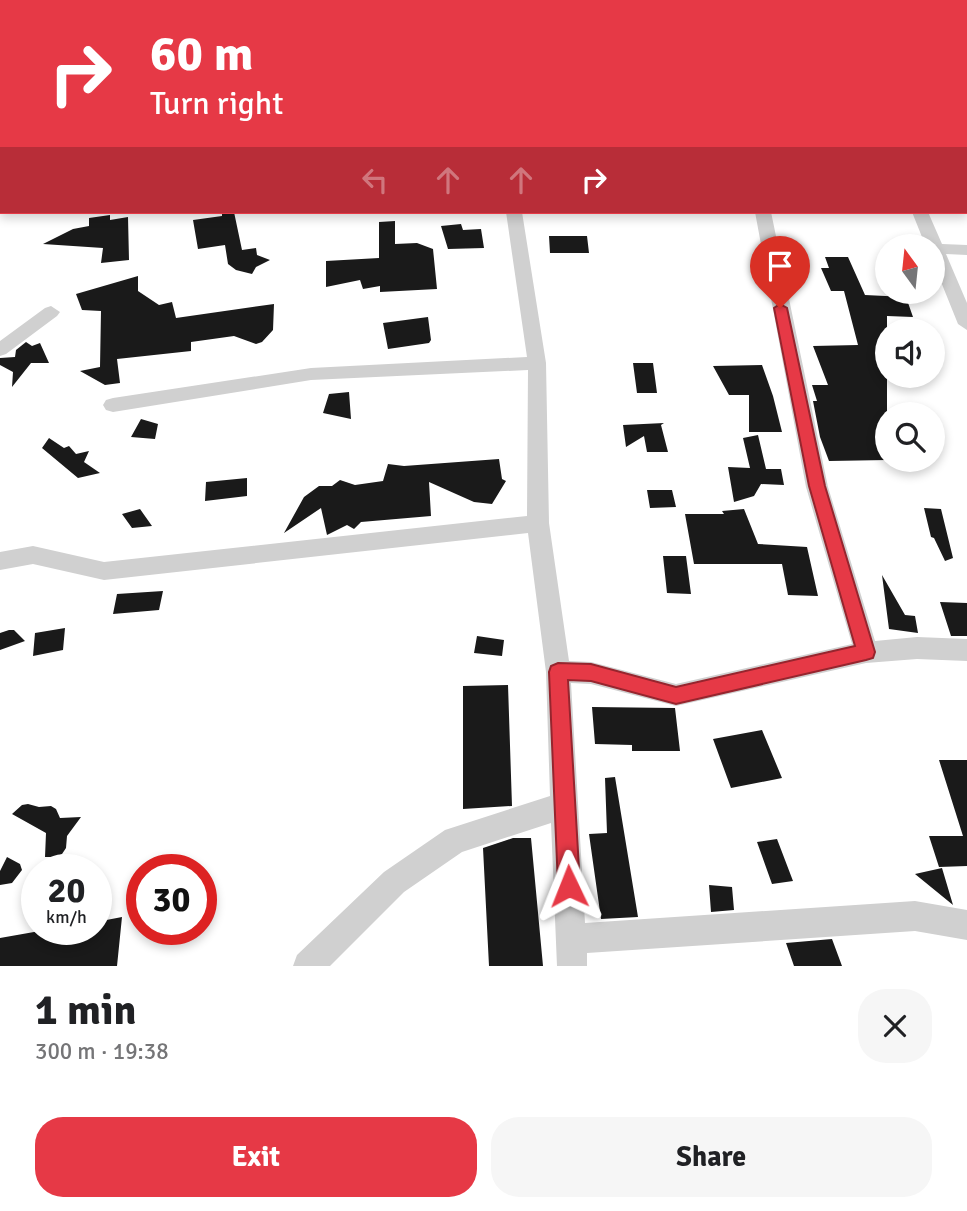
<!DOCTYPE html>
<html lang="en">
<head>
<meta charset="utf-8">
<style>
  :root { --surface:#fff; --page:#f6f6f6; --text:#202124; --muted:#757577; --accent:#e63946 }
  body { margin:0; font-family:Signika,sans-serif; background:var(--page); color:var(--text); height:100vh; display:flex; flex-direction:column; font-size:26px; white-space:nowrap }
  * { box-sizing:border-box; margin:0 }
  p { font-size:23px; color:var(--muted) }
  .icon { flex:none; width:38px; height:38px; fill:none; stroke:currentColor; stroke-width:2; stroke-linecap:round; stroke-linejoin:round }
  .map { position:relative; height:966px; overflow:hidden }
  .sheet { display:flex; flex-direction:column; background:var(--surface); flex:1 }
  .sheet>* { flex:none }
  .hud { position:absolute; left:0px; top:0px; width:968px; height:214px; box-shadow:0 4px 10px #0003; background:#e63946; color:#fff; overflow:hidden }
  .needle { width:46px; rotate:345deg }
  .tools { position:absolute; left:875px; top:234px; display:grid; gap:14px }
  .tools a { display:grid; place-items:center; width:70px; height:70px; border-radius:50%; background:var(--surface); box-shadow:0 4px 10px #0003; font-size:35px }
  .speed { position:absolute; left:21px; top:854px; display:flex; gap:14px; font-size:35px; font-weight:700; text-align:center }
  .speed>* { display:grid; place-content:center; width:91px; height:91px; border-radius:50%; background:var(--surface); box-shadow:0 4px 10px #0003; line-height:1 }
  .speed small { font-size:18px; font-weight:400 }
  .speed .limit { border:10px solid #d22; background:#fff; color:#111 }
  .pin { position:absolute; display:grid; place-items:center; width:60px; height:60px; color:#fff; margin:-72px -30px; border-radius:50% 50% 50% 0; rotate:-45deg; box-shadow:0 0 7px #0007 }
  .pin .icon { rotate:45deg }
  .me { position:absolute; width:77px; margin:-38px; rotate:358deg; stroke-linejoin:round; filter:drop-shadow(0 0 5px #0008) }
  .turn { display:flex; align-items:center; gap:24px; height:147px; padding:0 35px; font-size:32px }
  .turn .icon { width:91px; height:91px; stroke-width:2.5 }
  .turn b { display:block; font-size:49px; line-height:60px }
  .lanes { display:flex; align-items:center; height:66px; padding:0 35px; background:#0003; justify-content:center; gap:35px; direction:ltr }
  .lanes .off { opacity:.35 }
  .round { display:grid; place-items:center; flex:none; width:74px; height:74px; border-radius:28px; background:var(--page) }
  .headline { display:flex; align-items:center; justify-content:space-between; height:119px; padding:0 35px }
  h1 { font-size:42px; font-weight:700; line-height:52px }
  .action { display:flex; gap:14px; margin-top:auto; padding:14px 35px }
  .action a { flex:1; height:80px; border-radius:28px; background:var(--accent); color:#fff; font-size:28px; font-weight:700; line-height:80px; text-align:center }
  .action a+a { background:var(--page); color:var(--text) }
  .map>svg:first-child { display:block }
  .building { fill:#1a1a1a }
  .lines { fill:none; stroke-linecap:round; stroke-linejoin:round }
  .minor { fill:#d0d0d0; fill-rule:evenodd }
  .route { fill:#e63946; stroke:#96252e; stroke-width:2 }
</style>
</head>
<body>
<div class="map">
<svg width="967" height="966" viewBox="0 0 967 966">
  <rect width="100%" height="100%" fill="#fff"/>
  <path class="building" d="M222,212h12l8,38 14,-2 1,7 13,5 -14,7 -4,7 -16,-4 -8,-6 -3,-19 -27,4 -5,-29 29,-4z
    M110,215v5l18,-3 1,43 -28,3 2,-15 -60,-4 30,-15 16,-3v-8z
    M395,221v23l22,-1 16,6 4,40 -57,3v-6l-17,3 -3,-9 -34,7v-26l53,-3v-36z
    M461,224l2,6 18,-1 3,19 -36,1 -7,-23z
    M549,236h38l2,17h-39z
    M825,257h23l17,38 41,2 7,20 -26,-1v144l-58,1 -9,-24 -7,-36h4l-5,-16h16l-15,-39 45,-1 -14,-54h-13l-10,-23h8z
    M138,276v15l21,14 13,-3 4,16 98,-14 -1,26 -11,12 -6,2 -22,-8 -43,6v9l-74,8 3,24 -15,2 -25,-14 20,-4 1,-56 -19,-1 -6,-16z
    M428,317l3,23 -2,3 -41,6 -5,-26z
    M26,342l6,4 8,-3 9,20h-18l-19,24 1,-15 -13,-7v-7l15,-1 1,-7z
    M633,363h20l4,30h-20z
    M762,365l11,31 9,36h-33v-37h-20l-16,-29z
    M349,392l2,27 -28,-6 6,-19z
    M141,419l17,5 -3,15 -24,-2z
    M664,423l-3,2 7,27h-21l-3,-16 -18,11 -3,-22z
    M758,435l8,34h15l3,16 -23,-1 -7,12 -20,6 -6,-35 22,1 -7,-30z
    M49,438l15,10 5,-2 7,8 13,-3 -5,11 16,11 -22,5 -36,-30z
    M499,459l3,20 4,2 -14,23 -18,-2 -45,-20 2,34 -70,6 -7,7 -7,-4 -20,10 -6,-27 -37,25 20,-36 15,-11h13l8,-6 15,5 28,-4 5,-17 16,2z
    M247,478v18l-42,5 1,-19z
    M647,490h25l4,17 -26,1z
    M924,508l17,1 12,49 -8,3 -11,-23 -3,-1z
    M140,509l12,17 -20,2 -10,-14z
    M744,509l14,35 49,3 11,49 -30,-1 -6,-31h-88l-9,-50h39l-2,-3z
    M663,556h23l5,38 -24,-1z
    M882,575l23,40 10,1 3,17 -29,-4z
    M163,591l-4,19 -46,4 4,-20z
    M940,602l27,1v33h-16z
    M65,628l-2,22 -30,6 2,-23z
    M9,630h5l11,11 -25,9v-17z
    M477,636l27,4 -2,16 -28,-3z
    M508,685l4,121 -49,3v-123z
    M592,707l83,1 5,43h-48v-6l-37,-1z
    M762,730l20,48 -51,10 -18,-49z
    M939,760h28v106l-28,1 -10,-31h34z
    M615,777l23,140 -37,2 -12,-85 18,-1 -2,-55z
    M28,804l11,3 12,-1 5,3 4,9 21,-1 -14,19 -1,12 -4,6 -6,3h-11l1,-24 -34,-19 10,-9z
    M513,838h18l12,128h-54l-6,-118z
    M777,839l16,42 -21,3 -15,-42z
    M7,857l13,7 2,6 -10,13 -12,2v-14z
    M942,868l11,37 -38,-31z
    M709,885l23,2 2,23 -23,2z
    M122,917l-5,49h-117v-28l51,-9h45v-7z
    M832,939l10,27h-48l-8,-23z"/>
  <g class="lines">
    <path class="minor" d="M29,0h26l-27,2z
      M443,0h12v2h-12z
      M966,8h1v6h-1z
      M0,11h2l-2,7z
      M966,44h1v8h-1z
      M0,68h2v8h-2z
      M506,212h16l24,151 3,160 20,138 22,1 85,22 176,-40 -46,-157 -51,-275h16l57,275 47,154 42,-4 50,2v22l-50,-2 -51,4 -190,43 -85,-22 -20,-1 14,240 330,-22 52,9v30l-52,-9 -328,22v13h-30l-6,-143 -89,29 -58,40 -74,74h-37l4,-11 87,-83 61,-42 105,-34 -4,-124 -18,-139 -424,47 -71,-16 -33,6v-18l33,-6 71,16 423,-46 1,-146 -217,10 -198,32 -7,-2 -3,-5 3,-5 7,-2 198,-30 216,-11z
      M912,212h16l14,32 25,1v10l-21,-1 21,49v27l-9,-6 -25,-62v-15h-7z
      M51,306l9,6 -3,4 -51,38 -6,2v-15l45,-33z"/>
  </g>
  <path class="route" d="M780,304l7,4 38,178 50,166 -2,6 -7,2 -190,44 -85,-23 -23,-1 12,206 -3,7 -8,4 -8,-4 -3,-7 -9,-214 2,-6 7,-3 33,1 85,23 179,-41 -46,-160 -35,-178z"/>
</svg>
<div class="tools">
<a><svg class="needle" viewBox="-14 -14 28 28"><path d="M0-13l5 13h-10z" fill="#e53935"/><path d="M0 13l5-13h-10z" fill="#757577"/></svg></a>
<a><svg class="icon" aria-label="sound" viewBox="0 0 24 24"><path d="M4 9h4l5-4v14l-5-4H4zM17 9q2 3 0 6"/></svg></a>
<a><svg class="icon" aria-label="search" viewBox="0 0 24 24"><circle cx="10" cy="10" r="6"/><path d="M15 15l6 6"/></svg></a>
</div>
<div class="speed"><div>20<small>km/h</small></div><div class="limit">30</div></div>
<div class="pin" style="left:780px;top:308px;background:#d93025"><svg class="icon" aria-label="arrive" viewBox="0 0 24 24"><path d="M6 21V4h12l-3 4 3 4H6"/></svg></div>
<svg class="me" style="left:569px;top:886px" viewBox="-20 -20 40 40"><path d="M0-17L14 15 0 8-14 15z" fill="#e63946" stroke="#fff" stroke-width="4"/></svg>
<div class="hud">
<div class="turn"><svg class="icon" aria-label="right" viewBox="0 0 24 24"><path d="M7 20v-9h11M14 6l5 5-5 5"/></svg><div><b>60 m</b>Turn right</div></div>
<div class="lanes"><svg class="icon off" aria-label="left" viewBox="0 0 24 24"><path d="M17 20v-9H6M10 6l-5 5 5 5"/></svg><svg class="icon off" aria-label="ahead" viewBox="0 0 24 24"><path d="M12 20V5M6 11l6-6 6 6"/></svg><svg class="icon off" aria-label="ahead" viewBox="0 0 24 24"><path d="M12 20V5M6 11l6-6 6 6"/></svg><svg class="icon" aria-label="right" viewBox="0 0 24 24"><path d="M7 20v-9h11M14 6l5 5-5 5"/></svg></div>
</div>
</div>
<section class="sheet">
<div class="headline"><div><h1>1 min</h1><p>300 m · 19:38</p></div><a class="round"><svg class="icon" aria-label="close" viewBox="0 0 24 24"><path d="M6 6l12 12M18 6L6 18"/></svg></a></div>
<div class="action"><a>Exit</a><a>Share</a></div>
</section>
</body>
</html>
